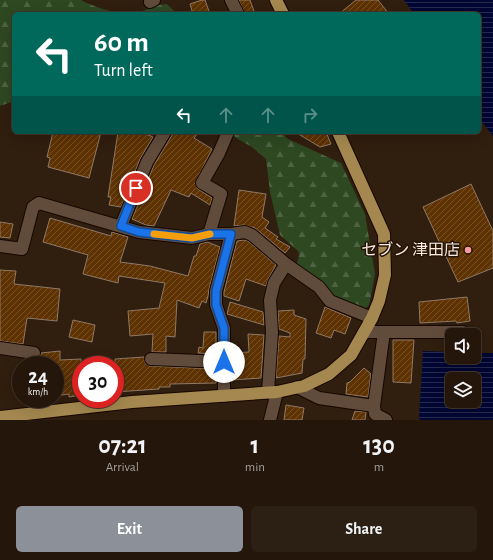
<!DOCTYPE html>
<html lang="en">
<head>
<meta charset="utf-8">
<style>
  :root { --surface:#24160a; --page:#2c1f13; --text:#f1f3f6; --muted:#a39f9c; --line:#41352b; --accent:#8c9099 }
  body { margin:0; font-family:"Alegreya Sans","Noto Sans JP",sans-serif; background:var(--page); color:var(--text); height:100vh; display:flex; flex-direction:column; font-size:15px; white-space:nowrap }
  * { box-sizing:border-box; margin:0 }
  p { font-size:13px; color:var(--muted) }
  .icon { flex:none; width:22px; height:22px; fill:none; stroke:currentColor; stroke-width:2; stroke-linecap:round; stroke-linejoin:round }
  .map { position:relative; height:420px; overflow:hidden }
  .sheet { display:flex; flex-direction:column; background:var(--surface); flex:1 }
  .sheet>* { flex:none }
  .top-card { position:absolute; left:12px; top:12px; width:469px; height:122px; border-radius:6px; box-shadow:0 4px 16px #0002,0 0 0 1px var(--line); background:#00695c; color:#fff; overflow:hidden }
  .controls { position:absolute; left:445px; top:328px; display:grid; gap:8px }
  .controls a { display:grid; place-items:center; width:36px; height:36px; border-radius:6px; background:var(--surface); box-shadow:0 4px 16px #0002,0 0 0 1px var(--line); font-size:20px }
  .speed { position:absolute; left:12px; top:356px; display:flex; gap:8px; font-size:20px; font-weight:700; text-align:center }
  .speed>* { display:grid; place-content:center; width:52px; height:52px; border-radius:50%; background:var(--surface); box-shadow:0 4px 16px #0002,0 0 0 1px var(--line); line-height:1 }
  .speed small { font-size:10px; font-weight:400 }
  .speed .limit { border:6px solid #d22; background:#fff; color:#111 }
  .pin { position:absolute; display:grid; place-items:center; width:34px; height:34px; color:#fff; margin:-17px; border:2px solid #fff; border-radius:50%; box-shadow:0 1px 4px #0007 }
  .me { position:absolute; width:44px; margin:-22px; rotate:0deg; stroke-linejoin:round; filter:drop-shadow(0 0 3px #0008) }
  .turn { display:flex; align-items:center; gap:14px; height:84px; padding:0 16px; font-size:18px }
  .turn .icon { width:52px; height:52px; stroke-width:2.5 }
  .turn b { display:block; font-size:28px; line-height:34px }
  .lanes { display:flex; align-items:center; height:38px; padding:0 16px; background:#0003; justify-content:center; gap:20px; direction:ltr }
  .lanes .off { opacity:.35 }
  .eta { display:flex; justify-content:space-evenly; align-items:center; height:68px; text-align:center }
  .eta b { font-size:24px; font-weight:700; line-height:28px }
  .action { display:flex; gap:8px; margin-top:auto; padding:8px 16px }
  .action a { flex:1; height:46px; border-radius:6px; background:var(--accent); color:#fff; font-size:16px; font-weight:700; line-height:46px; text-align:center }
  .action a+a { background:var(--page); color:var(--text) }
  .map>svg:first-child { display:block }
  .forest { fill:url(#forest-firs) }
  .water { fill:url(#water-rules); fill-rule:evenodd }
  .building { fill:url(#building-hatch); stroke:#907967 }
  .lines { fill:none; stroke-linecap:round; stroke-linejoin:round }
  .minor-casing { stroke:#170700; stroke-width:14 }
  .major-casing { stroke:#170700; stroke-width:14 }
  .minor { stroke:#614c3b; stroke-width:12 }
  .major { stroke:#a4884f; stroke-width:12 }
  .route-casing { stroke:#114b97; stroke-width:10 }
  .route { stroke:#1a73e8; stroke-width:7 }
  .slow { stroke:#f59e0b; stroke-width:7 }
  .poi-dot { fill:#f59b9e; stroke:#261405; stroke-width:1.5 }
  .labels { text-anchor:middle; dominant-baseline:central; stroke-width:3; stroke-linejoin:round; paint-order:stroke }
  .poi-label { font-size:16px; fill:#f8ebe1; stroke:#261405; text-anchor:end }
</style>
</head>
<body>
<div class="map">
<svg width="493" height="420" viewBox="0 0 493 420">
  <defs>
    <pattern id="forest-firs" width="22" height="20" patternUnits="userSpaceOnUse"><rect width="22" height="20" fill="#2e4822"/><path d="M5 1l3.5 6h-7zM16 11l3.5 6h-7z" fill="#4d6342"/></pattern>
    <pattern id="water-rules" width="6" height="5" patternUnits="userSpaceOnUse"><rect width="6" height="5" fill="#000732"/><path d="M0 2.5h6" fill="none" stroke="#262b4f"/></pattern>
    <pattern id="building-hatch" width="6" height="6" patternUnits="userSpaceOnUse"><rect width="6" height="6" fill="#5e3201"/><path d="M-1 1l2-2M0 6l6-6M5 7l2-2" fill="none" stroke="#765026"/></pattern>
  </defs>
  <rect width="100%" height="100%" fill="#301e0e"/>
  <path class="forest" d="M0,0h81c13,7 26,10 40,14h-107v87l-14,5z
    M167,4l10,10h-43l25,-9z
    M231,132h50l7,7 53,24 24,51 10,60 -5,27 -1,4 -4,4 -26,-6 -42,-40 2,-8 -1,-4 -18,-16 -10,-43 -4,-33 -14,-12 -16,-9z"/>
  <path class="water" d="M404,0h89v136l-14,-18v-104h-65z
    M423,351l29,1v5h22v-4h19v67h-71l-3,-1zM452,379h22v22h-22z"/>
  <path class="building" d="M202,0h3l5,14h-17l-3,-10z
    M239,0h11l5,14h-10z
    M356,0h22l11,14h-50z
    M53,132h48l-12,46 -41,-11 2,-9 -3,-1z
    M118,132h23l12,5 -13,22 -19,48 -12,-2 2,-8h-3z
    M174,132h25l-5,6 18,11 -17,34 3,6 14,9 -2,7 -19,-12 -2,4 -18,-7 -17,36 -8,-1 -14,-6 22,-54z
    M295,132h31l5,12 -11,3z
    M471,184l22,47v37l-35,14 -35,-75z
    M239,190l27,4 -4,23 7,5 -4,6 13,9 -2,2 14,8 -5,6 -30,-25 -11,-3 -10,1z
    M50,218l61,18 1,-4 16,5 -8,25 30,4 38,10 6,-20h2l4,-12 7,-2 13,5 -11,42 -1,7 -2,7 -4,-2 -3,7 -22,-8 -2,37 -9,-1v16h-14l1,-18 -23,2 -2,-25 31,-3 6,-25 -46,-7 -1,7 -35,-9 5,-19 -45,-13z
    M0,222l13,2 -3,14 -10,-1z
    M244,240l4,1 28,24 -8,14 -2,7 -20,-7 -7,22 -15,-5v-4l13,-51z
    M0,270l16,1 -2,13 46,5 -3,32 -30,-3 -4,26 -23,-3z
    M467,297l3,24 -13,2 -1,-2 -36,2 -1,-21z
    M230,302l33,10 1,13 -37,-11z
    M325,307l26,11 -6,16 -11,-4 -3,8 -15,-5z
    M294,310v5l12,4 -1,40h-2l-1,14 -26,5 3,-42 11,1v-4l-11,-4 -1,-18z
    M73,320l22,5 -3,17 -23,-5z
    M204,332h12v22l-18,-1 1,-6 4,1z
    M248,334l16,1 -3,43 -29,2v-27l17,-1z
    M393,340h21l-3,43 -18,-1z
    M60,351v9l21,-1v36l-12,2v-3l-14,2v-31h-14l-1,-8 1,-4z
    M144,357l1,6 5,3 66,3v14l-46,1v3h-11v2l-44,3v-33z
    M364,368l7,6 -3,23 -22,-3 1,-11 3,-1z
    M286,405l18,3 -2,12h-18z
    M355,411l11,1 -1,8h-13z"/>
  <g class="lines">
    <defs>
      <path id="minor" d="M231,0l7,14
        M150,2l4,-2
        M121,226l26,-64 18,-30
        M209,234l12,-40 -19,-11 17,-30 9,-21
        M0,246l22,3 11,-42 6,-4 100,29 53,6 17,-4h22l14,-2 7,3 34,29 33,23 11,14 42,17
        M364,332h99
        M384,332l-10,74 1,8 11,6
        M0,348l34,5
        M151,359l73,3
        M297,387l22,11 55,8
        M268,392l4,-60 -2,-32 4,-17 12,-19
        M224,396v-68l-8,-23v-14l15,-57
        M270,420l7,-28"/>
      <path id="major" d="M276,0l7,14
        M0,417l132,-15 145,-10 27,-6 25,-12 22,-19 21,-37 7,-17 6,-26 -1,-41 -46,-102"/>
    </defs>
    <use href="#minor" class="minor-casing"/>
    <use href="#major" class="major-casing"/>
    <use href="#minor" class="minor"/>
    <use href="#major" class="major"/>
  </g>
  <g class="lines">
    <defs>
      <path id="route" d="M136,188l-15,38 18,6 53,6 17,-4h22l-15,57v14l8,23v34"/>
    </defs>
    <use href="#route" class="route-casing"/>
    <use href="#route" class="route"/>
    <path class="slow" d="M154,234l38,4 18,-4"/>
  </g>
  <circle class="poi-dot" cx="468" cy="250" r="4"/>
  <g class="labels">
    <g class="poi-label">
      <text x="460" y="250">セブン 津田店</text>
    </g>
  </g>
</svg>
<div class="controls">
<a><svg class="icon" aria-label="sound" viewBox="0 0 24 24"><path d="M4 9h4l5-4v14l-5-4H4zM17 9q2 3 0 6"/></svg></a>
<a><svg class="icon" aria-label="layers" viewBox="0 0 24 24"><path d="M12 4l9 5-9 5-9-5zM3 14l9 5 9-5"/></svg></a>
</div>
<div class="speed"><div>24<small>km/h</small></div><div class="limit">30</div></div>
<div class="pin" style="left:136px;top:188px;background:#d93025"><svg class="icon" aria-label="arrive" viewBox="0 0 24 24"><path d="M6 21V4h12l-3 4 3 4H6"/></svg></div>
<svg class="me" style="left:224px;top:362px" viewBox="-20 -20 40 40"><circle r="19" fill="#fff"/><path d="M0-13L10 11 0 6-10 11z" fill="#1a73e8"/></svg>
<div class="top-card">
<div class="turn"><svg class="icon" aria-label="left" viewBox="0 0 24 24"><path d="M17 20v-9H6M10 6l-5 5 5 5"/></svg><div><b>60 m</b>Turn left</div></div>
<div class="lanes"><svg class="icon" aria-label="left" viewBox="0 0 24 24"><path d="M17 20v-9H6M10 6l-5 5 5 5"/></svg><svg class="icon off" aria-label="ahead" viewBox="0 0 24 24"><path d="M12 20V5M6 11l6-6 6 6"/></svg><svg class="icon off" aria-label="ahead" viewBox="0 0 24 24"><path d="M12 20V5M6 11l6-6 6 6"/></svg><svg class="icon off" aria-label="right" viewBox="0 0 24 24"><path d="M7 20v-9h11M14 6l5 5-5 5"/></svg></div>
</div>
</div>
<section class="sheet">
<div class="eta">
<div><b>07:21</b><p>Arrival</p></div>
<div><b>1</b><p>min</p></div>
<div><b>130</b><p>m</p></div>
</div>
<div class="action"><a>Exit</a><a>Share</a></div>
</section>
</body>
</html>
